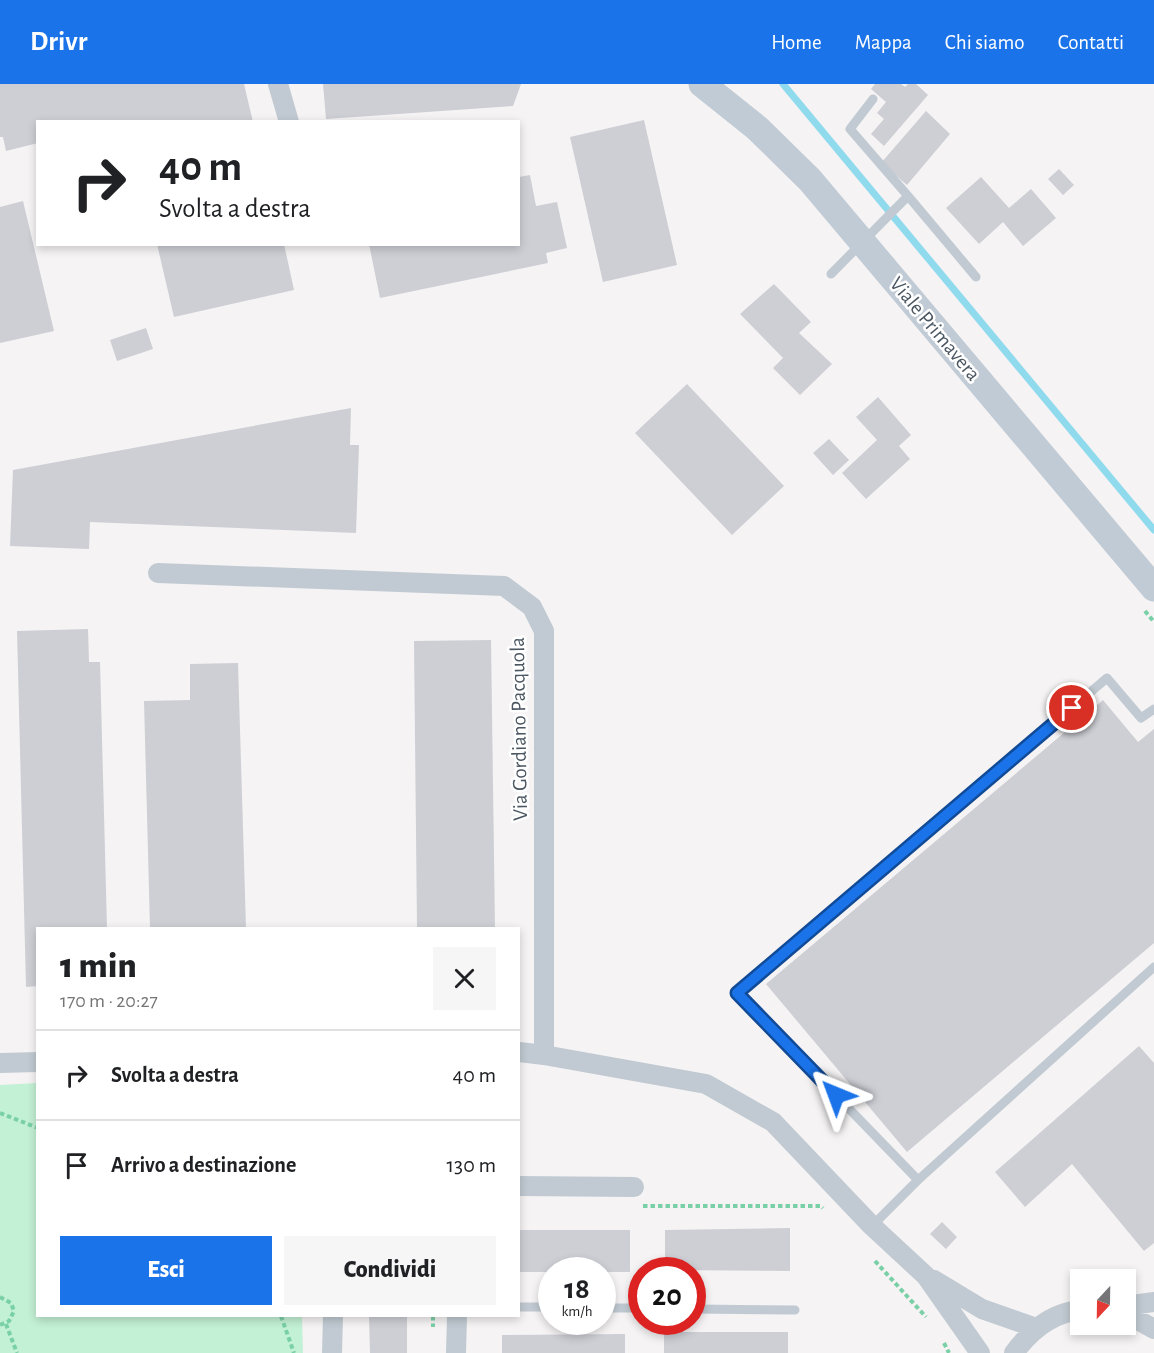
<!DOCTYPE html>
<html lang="it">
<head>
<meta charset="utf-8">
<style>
  :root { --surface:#fff; --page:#f6f6f6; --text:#202124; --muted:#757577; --line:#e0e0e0; --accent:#1a73e8 }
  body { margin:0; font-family:"Alegreya Sans",sans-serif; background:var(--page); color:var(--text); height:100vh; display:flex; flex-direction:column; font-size:22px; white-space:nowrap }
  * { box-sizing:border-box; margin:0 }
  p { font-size:20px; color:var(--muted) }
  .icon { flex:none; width:33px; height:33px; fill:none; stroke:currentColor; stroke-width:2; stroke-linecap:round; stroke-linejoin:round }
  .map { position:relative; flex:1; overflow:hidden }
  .details { position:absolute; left:36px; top:843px; width:484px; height:390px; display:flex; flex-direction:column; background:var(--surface); border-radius:0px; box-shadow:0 3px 9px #0003 }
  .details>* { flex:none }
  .guide { position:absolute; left:36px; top:36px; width:484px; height:126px; border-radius:0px; box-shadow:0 3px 9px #0003; background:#fff; color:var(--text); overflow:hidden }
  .needle { width:39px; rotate:202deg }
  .buttons { position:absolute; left:1070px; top:1185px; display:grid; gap:12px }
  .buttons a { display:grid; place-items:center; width:66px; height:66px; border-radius:0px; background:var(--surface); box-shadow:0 3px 9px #0003; font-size:30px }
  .speed { position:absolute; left:538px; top:1173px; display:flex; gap:12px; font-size:30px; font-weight:700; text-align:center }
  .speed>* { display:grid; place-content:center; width:78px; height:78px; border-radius:50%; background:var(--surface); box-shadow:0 3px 9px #0003; line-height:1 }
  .speed small { font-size:15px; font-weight:400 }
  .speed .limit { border:9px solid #d22; background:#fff; color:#111 }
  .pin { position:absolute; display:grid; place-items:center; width:51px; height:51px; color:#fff; margin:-26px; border:3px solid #fff; border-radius:50%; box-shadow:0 2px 6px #0007 }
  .me { position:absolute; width:66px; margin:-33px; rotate:316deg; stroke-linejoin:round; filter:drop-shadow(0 0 4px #0008) }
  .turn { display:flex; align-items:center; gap:21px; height:126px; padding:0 24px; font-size:27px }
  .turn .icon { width:78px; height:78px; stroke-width:2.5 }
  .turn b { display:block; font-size:42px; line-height:51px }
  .round { display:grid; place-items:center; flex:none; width:63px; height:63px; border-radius:0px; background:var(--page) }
  .headline { display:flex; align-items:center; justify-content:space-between; height:102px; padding:0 24px }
  h1 { font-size:36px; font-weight:800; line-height:45px }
  .button { display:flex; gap:12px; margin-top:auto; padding:12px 24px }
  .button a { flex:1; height:69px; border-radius:0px; background:var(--accent); color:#fff; font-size:24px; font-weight:800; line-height:69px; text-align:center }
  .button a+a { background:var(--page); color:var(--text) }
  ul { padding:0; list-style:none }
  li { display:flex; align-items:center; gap:18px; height:90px; padding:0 24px; border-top:2px solid var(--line) }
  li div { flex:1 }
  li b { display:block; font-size:22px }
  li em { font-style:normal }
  header { display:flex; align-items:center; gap:36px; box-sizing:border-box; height:84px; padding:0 30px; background:var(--accent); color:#fff }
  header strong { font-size:28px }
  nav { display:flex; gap:33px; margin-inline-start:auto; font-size:21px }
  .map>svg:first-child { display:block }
  .green { fill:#c3f1d5 }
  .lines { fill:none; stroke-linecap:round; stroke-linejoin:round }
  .stream { stroke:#90daee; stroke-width:7 }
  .building { fill:#cdcfd5 }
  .path { stroke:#7ad0a6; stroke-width:4; stroke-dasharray:4.5 3; stroke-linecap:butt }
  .service { stroke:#c1cad2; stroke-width:9 }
  .minor { stroke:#c1cad2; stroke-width:20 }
  .secondary { stroke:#c1cbd6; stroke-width:27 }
  .route-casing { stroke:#114b97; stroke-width:15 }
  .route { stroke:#1a73e8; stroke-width:10 }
  .labels { text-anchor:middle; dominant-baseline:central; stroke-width:5; stroke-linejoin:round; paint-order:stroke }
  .street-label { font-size:21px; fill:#4a5661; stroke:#fff }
</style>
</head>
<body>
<header>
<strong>Drivr</strong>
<nav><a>Home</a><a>Mappa</a><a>Chi siamo</a><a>Contatti</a></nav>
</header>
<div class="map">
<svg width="1154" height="1269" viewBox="0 0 1154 1269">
  <rect width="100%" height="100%" fill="#f5f3f3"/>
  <path class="green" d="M37,999l1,233h264l1,37h-303v-268z"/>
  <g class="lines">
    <path class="stream" d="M783,0l371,446"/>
  </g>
  <path class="building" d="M0,0h244l9,38h-215v21l-32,8 -3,-14h-3z
    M323,0h198l-8,22 -187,13z
    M875,0h26l4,3 3,-3h8l12,11 -44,51 -13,-12 13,-15 -7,-6 9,-11 -15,-13z
    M926,27l24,23 -43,51 -26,-22z
    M644,36l33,145 -74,17 -33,-145z
    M1059,85l15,16 -11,10 -15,-16z
    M530,91l6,31 21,-4 10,46 -21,5 2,10 -168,35 -11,-54h150v-67z
    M981,93l28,31 22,-19 25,29 -33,28 -20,-24 -24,22 -33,-36z
    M23,117l31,130 -54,12v-136z
    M157,160h127l10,46 -120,27z
    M774,200l37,38 -12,11 33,31 -32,31 -27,-27 10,-10 -43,-44z
    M146,244l7,21 -36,12 -7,-21z
    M687,300l97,102 -52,49 -97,-102z
    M878,313l33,38 -12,11 11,13 -44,40 -24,-26 35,-33 -21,-23z
    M351,324l-1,37h9l-3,88 -266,-11 -1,27 -79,-3 3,-76z
    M829,355l20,21 -16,15 -20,-22z
    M88,545l1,33h11l7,266h-69v58l-12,1 -9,-356z
    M491,556l4,288h-78l-3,-287z
    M238,579l8,265h-96l-6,-227 46,-1v-36z
    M1103,616l35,42 16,-13v214l-247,209 -141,-168z
    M1139,962l15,17v180l-10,8 -72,-87 -47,43 -30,-35z
    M942,1138l15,15 -11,12 -16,-15z
    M790,1144v43l-125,-1v-40z
    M519,1146h111v42h-111z
    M369,1232h38v37h-37z
    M664,1248h124v21h-124z
    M625,1250v19h-123v-18z"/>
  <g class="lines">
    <path class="path" d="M1145,527l9,11
      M0,1029l38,15
      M643,1122h178l2,2
      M875,1177l51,56
      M0,1213l11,6 3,8 -5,10 -9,4
      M281,1232l13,37
      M433,1232v11
      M6,1240l11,29
      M944,1259l5,10"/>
    <path class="service" d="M873,15l-23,30 58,67
      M831,190l77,-78 68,81
      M918,1096l-181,-187 370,-315 34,40 13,-9
      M872,1142l46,-46 236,-213
      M519,1223h33
      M603,1224h39
      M693,1225l102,1"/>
    <path class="minor" d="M278,0l11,38
      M158,489l346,13 28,21 12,24v424
      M519,968l25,3 162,29 67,38 99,104 54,50 54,77
      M0,979l38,-1
      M519,1102l115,1
      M934,1196l48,29 54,19
      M1125,1222l29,-4
      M1125,1229l29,16
      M332,1269l1,-37
      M456,1269l1,-37
      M1014,1269c16,-22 38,-40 66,-43"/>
    <path class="secondary" d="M702,0l55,44 53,52 344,408"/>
  </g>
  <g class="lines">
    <defs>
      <path id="route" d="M836,1011l-99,-102 335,-285"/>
    </defs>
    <use href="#route" class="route-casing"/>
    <use href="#route" class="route"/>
  </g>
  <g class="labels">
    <g class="street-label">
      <text transform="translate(935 245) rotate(50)">Viale Primavera</text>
      <text transform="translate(519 645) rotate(-91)">Via Gordiano Pacquola</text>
    </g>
  </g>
</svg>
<div class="buttons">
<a><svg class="needle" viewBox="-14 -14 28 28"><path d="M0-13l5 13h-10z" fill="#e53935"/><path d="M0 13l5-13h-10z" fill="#757577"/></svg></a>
</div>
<div class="speed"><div>18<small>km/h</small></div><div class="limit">20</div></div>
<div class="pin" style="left:1072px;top:624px;background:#d93025"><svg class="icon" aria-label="arrive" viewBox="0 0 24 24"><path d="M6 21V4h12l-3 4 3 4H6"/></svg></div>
<svg class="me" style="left:836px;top:1011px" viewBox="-20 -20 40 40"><path d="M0-17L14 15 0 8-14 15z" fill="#1a73e8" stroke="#fff" stroke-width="4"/></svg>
<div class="guide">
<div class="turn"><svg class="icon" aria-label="right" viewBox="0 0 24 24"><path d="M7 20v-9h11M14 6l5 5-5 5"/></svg><div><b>40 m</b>Svolta a destra</div></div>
</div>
<section class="details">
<div class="headline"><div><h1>1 min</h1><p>170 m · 20:27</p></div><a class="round"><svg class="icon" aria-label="close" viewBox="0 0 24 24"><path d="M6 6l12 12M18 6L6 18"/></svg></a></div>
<ul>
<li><svg class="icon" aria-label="right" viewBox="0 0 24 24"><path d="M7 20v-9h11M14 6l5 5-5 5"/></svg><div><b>Svolta a destra</b></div><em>40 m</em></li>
<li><svg class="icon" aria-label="arrive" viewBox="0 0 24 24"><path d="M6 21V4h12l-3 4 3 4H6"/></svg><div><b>Arrivo a destinazione</b></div><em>130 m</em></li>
</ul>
<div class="button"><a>Esci</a><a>Condividi</a></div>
</section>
</div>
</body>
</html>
